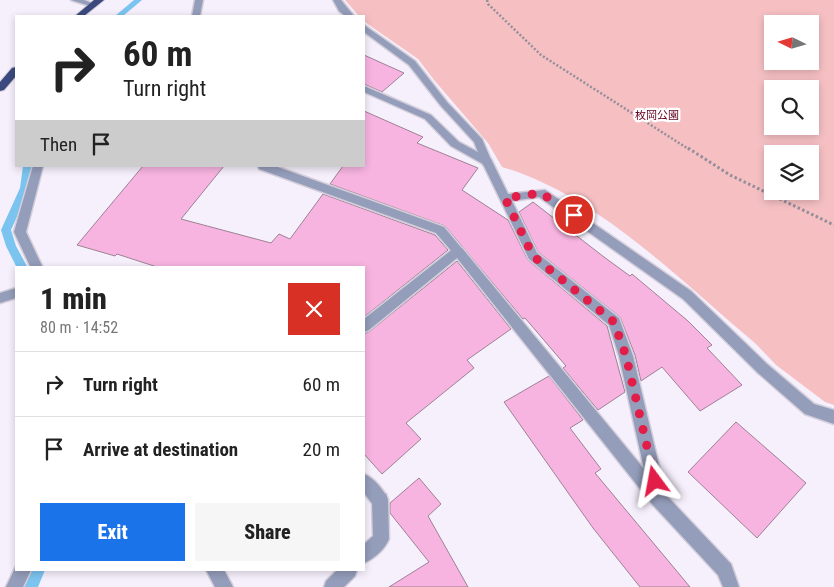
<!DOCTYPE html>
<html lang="en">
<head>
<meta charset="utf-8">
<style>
  :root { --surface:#fff; --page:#f6f6f6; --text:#222; --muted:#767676; --line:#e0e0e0; --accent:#1a73e8 }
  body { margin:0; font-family:"Roboto Condensed","Noto Sans JP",sans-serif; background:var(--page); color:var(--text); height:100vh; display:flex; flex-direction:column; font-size:19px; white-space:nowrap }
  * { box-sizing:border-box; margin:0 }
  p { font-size:16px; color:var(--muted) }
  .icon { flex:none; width:28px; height:28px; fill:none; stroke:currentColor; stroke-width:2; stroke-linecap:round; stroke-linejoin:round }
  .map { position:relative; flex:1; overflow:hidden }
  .side { position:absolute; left:15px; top:266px; width:350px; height:305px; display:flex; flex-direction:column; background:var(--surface); border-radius:0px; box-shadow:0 2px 8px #0003 }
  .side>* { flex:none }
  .top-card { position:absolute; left:15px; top:15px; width:350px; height:152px; border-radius:0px; box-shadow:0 2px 8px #0003; background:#fff; color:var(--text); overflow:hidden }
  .needle { width:32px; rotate:275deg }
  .tools { position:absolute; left:764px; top:15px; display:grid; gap:10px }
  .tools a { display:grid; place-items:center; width:55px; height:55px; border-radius:0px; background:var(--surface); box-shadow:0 2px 8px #0003; font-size:25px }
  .pin { position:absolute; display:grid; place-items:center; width:42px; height:42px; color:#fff; margin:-21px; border:2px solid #fff; border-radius:50%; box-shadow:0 1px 5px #0007 }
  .me { position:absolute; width:55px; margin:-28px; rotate:347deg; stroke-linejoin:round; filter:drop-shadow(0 0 4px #0008) }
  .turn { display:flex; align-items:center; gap:18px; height:105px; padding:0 25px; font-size:22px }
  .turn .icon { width:65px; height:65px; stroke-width:2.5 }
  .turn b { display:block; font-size:35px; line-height:42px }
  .then { display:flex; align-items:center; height:48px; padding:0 25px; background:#0003; gap:10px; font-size:19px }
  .round { display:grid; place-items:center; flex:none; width:52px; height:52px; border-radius:0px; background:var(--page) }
  .overview { display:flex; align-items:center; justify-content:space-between; height:85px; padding:0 25px }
  h1 { font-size:30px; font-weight:800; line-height:38px }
  .cta { display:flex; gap:10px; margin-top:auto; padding:10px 25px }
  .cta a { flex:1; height:58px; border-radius:0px; background:var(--accent); color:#fff; font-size:20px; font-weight:800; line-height:58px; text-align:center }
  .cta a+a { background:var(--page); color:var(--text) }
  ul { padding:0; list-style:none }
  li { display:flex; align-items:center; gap:15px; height:65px; padding:0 25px; border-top:1px solid var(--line) }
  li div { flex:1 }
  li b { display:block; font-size:19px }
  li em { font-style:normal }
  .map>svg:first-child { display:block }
  .green { fill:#f6c0c3; fill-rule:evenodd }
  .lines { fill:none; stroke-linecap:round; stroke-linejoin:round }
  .stream { fill:#7cc4f0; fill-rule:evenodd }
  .building { fill:#f7b4e0; stroke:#9e8194 }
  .service-casing { stroke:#d4cedb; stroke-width:3 }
  .minor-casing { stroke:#d4cedb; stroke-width:3 }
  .trunk-casing { stroke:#d4cedb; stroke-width:2 }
  .path-far1 { stroke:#938e9a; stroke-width:2.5; stroke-dasharray:2 2; stroke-linecap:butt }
  .path { stroke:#938e9a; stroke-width:3; stroke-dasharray:2.5 2.5; stroke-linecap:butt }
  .service { fill:#949dba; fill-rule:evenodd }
  .minor { fill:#949dba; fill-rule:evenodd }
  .trunk { fill:#3c497e; fill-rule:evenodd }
  .route { stroke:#e11d48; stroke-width:9; stroke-dasharray:0 16.2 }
  .labels { text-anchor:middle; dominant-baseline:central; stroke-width:4.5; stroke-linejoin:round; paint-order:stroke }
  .far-park-label { font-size:11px; fill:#64031f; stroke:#fff }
</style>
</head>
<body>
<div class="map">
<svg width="834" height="587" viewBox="0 0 834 587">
  <rect width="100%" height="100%" fill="#f6f0fd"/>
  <path class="green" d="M345,0h489v405l-9,-3 -49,-37 -20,-21c-75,-63 -159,-149 -254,-177l-14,-24 -54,-63 -16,-21 -49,-34 -5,-4v-5h-5zM772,24h38v37h-38zM772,89h38v37h-38zM772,154h38v37h-38z"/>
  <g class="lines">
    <path class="stream" d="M134,0h8l-19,16h-8z
      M23,166h10l-3,22 -19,42 5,16 12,22h-11l-11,-22 -5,-16 19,-42z
      M29,570h16l-7,17h-16z"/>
  </g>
  <path class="building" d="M364,55l40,18 -22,19 -18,-8z
    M364,111l59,26 -6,6 61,25 -16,22 46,30 20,40 79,66 18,66 -27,18 -35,-42 3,-2 -41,-48 -2,1 -78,-93 -115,-42 13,-18h21z
    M143,166h81l-43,53 90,24 8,-9 11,5 33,-45 112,41 13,15 -84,67v-49h-204l-43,-14 -2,2 -38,-11z
    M533,202l71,55 26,19 2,-2 56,47 24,24 -5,3 35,37 -42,26 -38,-44 -21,14 -6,-26 -15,-38 -82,-65 -19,-40z
    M457,261l54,68 -44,31 7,8 -68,55 15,16 -39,35 -18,-20v-120l6,-3z
    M549,376l34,44 -13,8 31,41 -6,4 95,114h-50l-47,-59 -89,-126z
    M736,422l70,61 -49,55 -69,-66z
    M419,478l22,26 -13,12 40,71h-79l40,-25 -39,-49v-10z"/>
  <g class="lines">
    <defs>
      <path id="service" d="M333,0h8l13,16h-9l-6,-5z
        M364,25l51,36 32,41 35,37 10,23 -1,3h-8l-9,-23 -33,-36 -32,-41 -45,-33z
        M33,166h10l-17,66 17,36h-12l-17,-36z
        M258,166h17l169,61 20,24 -6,5 -4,-2 -18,-21 -177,-64z
        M16,288v10l-16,5v-10z
        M380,492l6,2 2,6 1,39c-4,10 -15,20 -25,24v-19l9,-8 -1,-36 2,-6z
        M16,566v4h15l-8,17h-17z
        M206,570h18l9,17h-18z
        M337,570h20l-2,6 -11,11h-20l2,-6z"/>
      <path id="minor" d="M71,0h13l13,5 -4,2z
        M195,0h8l-3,16h-8z
        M364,86l67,29 28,27 32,17 17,35 37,-4 146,101 76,73 47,40 20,6v14l-29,-10 -48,-42 -74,-73 -144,-102 -27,4 25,52 82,65 14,38 33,139 65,69 8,23h-16l-5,-12 -65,-70 -196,-247 -88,72 -5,2v-13l90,-71h8l182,221 -25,-113 -10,-31 -80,-66 -46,-95 -32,-18 -26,-27 -61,-27z
        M364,474c10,4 20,16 24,26l-2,6 -6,2 -6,-2 -10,-13z"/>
      <path id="trunk" d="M94,0h10l-20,16h-9z
        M16,67v9l-12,14 -4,1v-9l12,-14z"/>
    </defs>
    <use href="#service" class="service-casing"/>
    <use href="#minor" class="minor-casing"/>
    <use href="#trunk" class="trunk-casing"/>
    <path class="path-far1" d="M487,0l1,4 53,51 149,95"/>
    <path class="path" d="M688,148l42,27 104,50"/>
    <use href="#service" class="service"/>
    <use href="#minor" class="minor"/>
    <use href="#trunk" class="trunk"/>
  </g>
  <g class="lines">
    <path class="route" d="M574,215l-33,-22 -36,5 28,58 81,66 12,34 29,125"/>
  </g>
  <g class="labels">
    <g class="far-park-label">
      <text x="657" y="115">枚岡公園</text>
    </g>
  </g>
</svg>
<div class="tools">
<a><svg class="needle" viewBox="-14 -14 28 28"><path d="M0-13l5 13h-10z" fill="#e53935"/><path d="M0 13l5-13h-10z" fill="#767676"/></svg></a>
<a><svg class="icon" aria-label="search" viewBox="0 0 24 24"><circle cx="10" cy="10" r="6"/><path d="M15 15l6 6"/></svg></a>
<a><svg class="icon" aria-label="layers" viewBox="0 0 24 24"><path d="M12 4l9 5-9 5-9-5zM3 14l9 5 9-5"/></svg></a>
</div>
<div class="pin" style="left:574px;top:215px;background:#d93025"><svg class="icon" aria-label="arrive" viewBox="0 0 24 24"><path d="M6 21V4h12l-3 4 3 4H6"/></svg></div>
<svg class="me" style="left:655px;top:481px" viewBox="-20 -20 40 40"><path d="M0-17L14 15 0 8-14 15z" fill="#e11d48" stroke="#fff" stroke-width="4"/></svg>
<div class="top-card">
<div class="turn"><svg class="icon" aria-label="right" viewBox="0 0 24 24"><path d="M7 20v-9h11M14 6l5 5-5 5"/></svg><div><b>60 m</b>Turn right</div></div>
<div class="then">Then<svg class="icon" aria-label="arrive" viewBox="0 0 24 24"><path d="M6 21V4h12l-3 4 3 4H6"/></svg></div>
</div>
<section class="side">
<div class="overview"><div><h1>1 min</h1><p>80 m · 14:52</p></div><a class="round" style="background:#d93025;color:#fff"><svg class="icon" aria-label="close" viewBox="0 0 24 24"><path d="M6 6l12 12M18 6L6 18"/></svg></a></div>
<ul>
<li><svg class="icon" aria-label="right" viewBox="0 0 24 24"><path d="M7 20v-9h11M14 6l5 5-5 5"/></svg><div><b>Turn right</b></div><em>60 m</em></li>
<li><svg class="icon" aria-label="arrive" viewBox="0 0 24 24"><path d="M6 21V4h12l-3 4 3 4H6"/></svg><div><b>Arrive at destination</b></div><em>20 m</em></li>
</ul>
<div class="cta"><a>Exit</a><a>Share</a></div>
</section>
</div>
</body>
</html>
